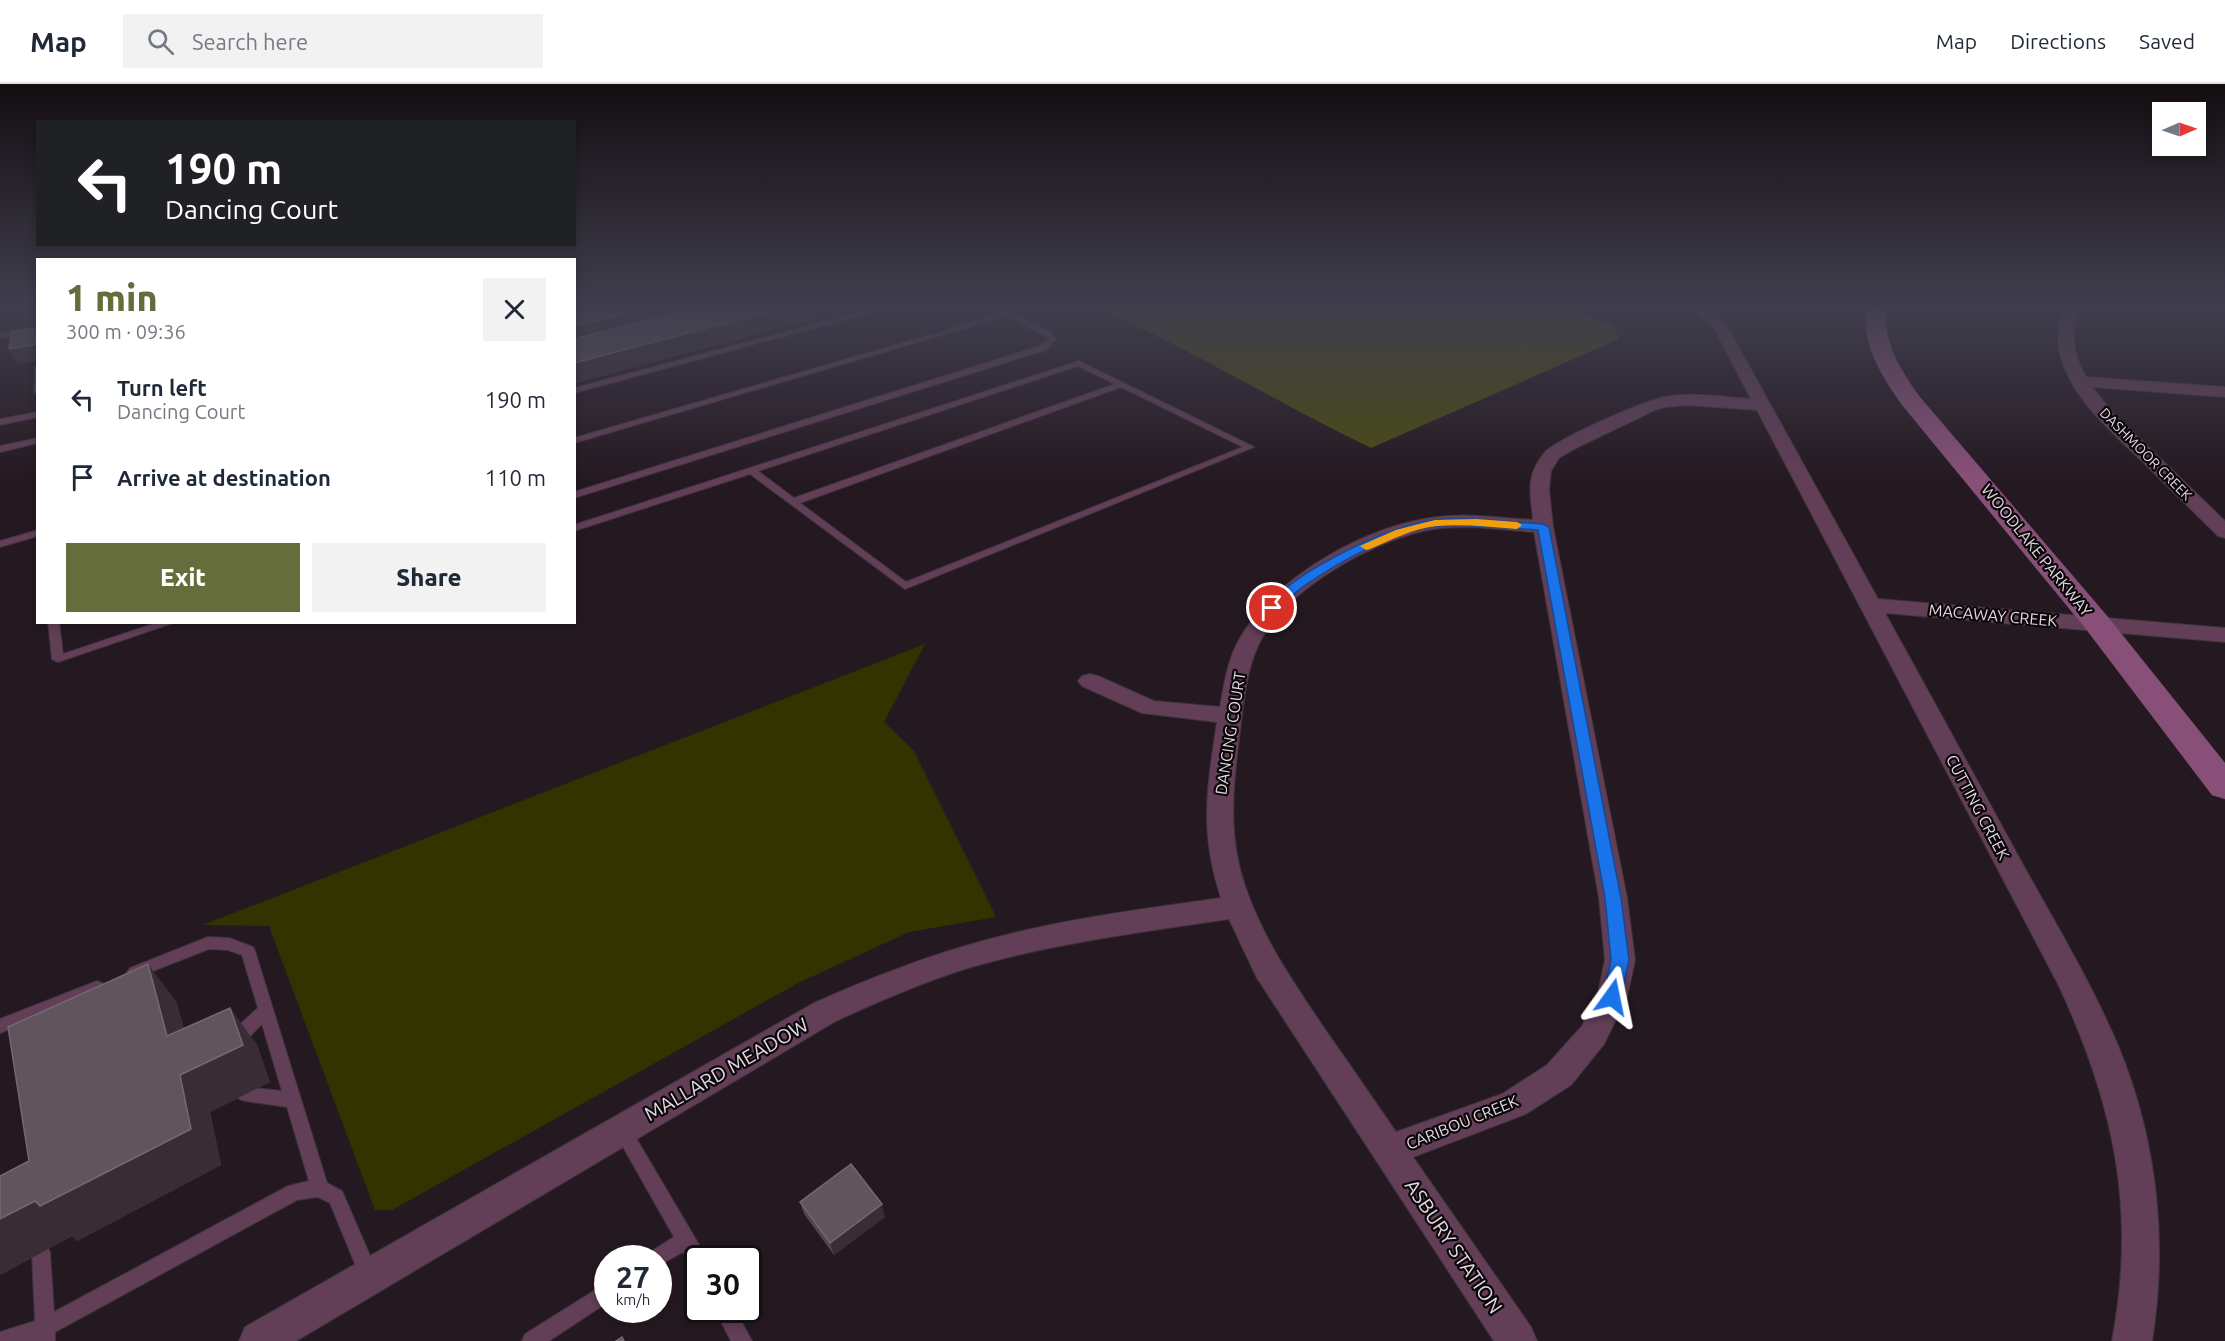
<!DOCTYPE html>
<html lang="en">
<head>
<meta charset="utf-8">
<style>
  :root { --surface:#fff; --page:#f2f2f3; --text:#1f2937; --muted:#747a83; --line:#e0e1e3; --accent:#656d3d }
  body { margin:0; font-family:Ubuntu,sans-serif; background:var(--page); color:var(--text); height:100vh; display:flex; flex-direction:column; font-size:22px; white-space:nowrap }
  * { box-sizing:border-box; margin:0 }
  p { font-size:20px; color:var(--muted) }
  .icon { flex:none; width:33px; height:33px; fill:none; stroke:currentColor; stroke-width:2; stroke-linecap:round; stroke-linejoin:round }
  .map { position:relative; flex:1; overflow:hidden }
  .sheet { position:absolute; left:36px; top:174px; width:540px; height:366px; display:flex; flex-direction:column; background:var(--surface); border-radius:0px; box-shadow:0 3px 9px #0003 }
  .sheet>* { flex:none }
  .guide { position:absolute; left:36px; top:36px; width:540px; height:126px; border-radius:0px; box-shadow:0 3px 9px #0003; background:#202124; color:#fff; overflow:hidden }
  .needle { width:39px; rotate:88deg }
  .tools { position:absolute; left:2152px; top:18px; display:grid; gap:12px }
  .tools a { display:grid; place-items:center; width:54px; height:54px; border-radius:0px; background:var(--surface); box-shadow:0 3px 9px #0003; font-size:30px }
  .speed { position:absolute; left:594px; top:1161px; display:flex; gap:12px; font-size:30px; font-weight:700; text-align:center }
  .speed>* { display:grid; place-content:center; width:78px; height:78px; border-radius:50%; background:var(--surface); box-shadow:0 3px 9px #0003; line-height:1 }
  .speed small { font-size:15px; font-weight:400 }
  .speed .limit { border:3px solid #111; border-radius:9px; background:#fff; color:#111 }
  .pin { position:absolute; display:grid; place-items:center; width:51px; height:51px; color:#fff; margin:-26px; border:3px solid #fff; border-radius:50%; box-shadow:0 2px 6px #0007 }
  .me { position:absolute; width:66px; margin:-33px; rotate:12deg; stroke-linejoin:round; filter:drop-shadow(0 0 4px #0008) }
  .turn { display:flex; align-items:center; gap:21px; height:126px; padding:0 30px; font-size:27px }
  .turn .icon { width:78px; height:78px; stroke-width:2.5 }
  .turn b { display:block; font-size:42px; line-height:51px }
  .round { display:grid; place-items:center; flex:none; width:63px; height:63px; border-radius:0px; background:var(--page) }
  .headline { display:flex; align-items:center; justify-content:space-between; height:102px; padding:0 30px }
  h1 { font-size:36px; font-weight:800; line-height:45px; color:var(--accent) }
  .action { display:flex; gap:12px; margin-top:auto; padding:12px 30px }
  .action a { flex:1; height:69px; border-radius:0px; background:var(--accent); color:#fff; font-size:24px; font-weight:800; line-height:69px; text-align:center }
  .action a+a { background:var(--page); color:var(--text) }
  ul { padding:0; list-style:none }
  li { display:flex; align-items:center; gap:18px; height:78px; padding:0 30px }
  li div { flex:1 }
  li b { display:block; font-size:22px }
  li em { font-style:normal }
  header { display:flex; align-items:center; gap:36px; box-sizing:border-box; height:84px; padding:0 30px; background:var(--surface); border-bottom:2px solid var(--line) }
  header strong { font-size:28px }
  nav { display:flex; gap:33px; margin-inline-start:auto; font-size:21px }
  .search { width:420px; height:54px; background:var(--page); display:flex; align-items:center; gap:15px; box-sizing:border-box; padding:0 21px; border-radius:0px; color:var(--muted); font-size:22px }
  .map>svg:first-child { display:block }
  .green { fill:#323400 }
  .forest { fill:#494b10 }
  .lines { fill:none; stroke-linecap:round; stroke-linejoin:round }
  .lane-casing { stroke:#3f343c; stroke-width:2 }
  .street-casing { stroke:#3f343c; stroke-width:2 }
  .secondary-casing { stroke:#3f343c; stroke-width:1 }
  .lane { fill:#623e57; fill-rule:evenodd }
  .street { fill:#623e57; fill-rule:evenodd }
  .secondary { fill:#885078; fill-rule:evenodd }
  .wall { fill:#51444d }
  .shaded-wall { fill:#392c35 }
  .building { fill:#61545d; stroke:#756971; stroke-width:1.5 }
  .route { fill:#1a73e8; stroke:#114b97; stroke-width:1.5 }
  .slow { fill:#f59e0b }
  .labels { text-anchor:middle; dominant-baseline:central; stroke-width:4.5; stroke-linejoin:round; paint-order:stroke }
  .far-street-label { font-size:14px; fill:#e2dadf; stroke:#0a0609 }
  .street-label { font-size:16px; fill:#e2dadf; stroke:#0a0609 }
  .near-street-label { font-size:20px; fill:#e2dadf; stroke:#0a0609 }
</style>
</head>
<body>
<header>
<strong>Map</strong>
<div class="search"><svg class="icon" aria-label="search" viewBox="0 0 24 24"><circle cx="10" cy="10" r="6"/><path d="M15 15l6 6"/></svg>Search here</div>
<nav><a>Map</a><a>Directions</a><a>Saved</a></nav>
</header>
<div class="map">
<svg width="2225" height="1257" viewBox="0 0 2225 1257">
  <rect width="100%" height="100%" fill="#251921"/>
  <path class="green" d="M925,560l-41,78 30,29 82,166 -87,15 -111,51 -406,227h-17l-106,-284 -66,-1z"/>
  <path class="forest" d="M1089,220h472l52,21 6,14 -248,109c-95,-46 -185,-102 -282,-144z"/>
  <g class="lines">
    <defs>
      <path id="lane" d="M891,220h12l-329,89v-5z
        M984,220h9l56,27 7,8 -10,11 -472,148v-6l466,-146 8,-7 -5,-4 -36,-19 -433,127v-5l428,-124z
        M38,242v4l-38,8v-4z
        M1079,277l175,86 -349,142 -155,-115 -176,57v-6zM1078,282l37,18 -321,114 -36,-27zM1121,303l122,60 -337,135 -106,-79z
        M35,283h3v27l-4,-2z
        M38,328v5l-38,8v-6z
        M38,354v5l-38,9v-6z
        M38,446v6l-38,11v-6z
        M48,538h11l4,32 96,-32h17l-118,40 -6,-3z
        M208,853l21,1 24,9 2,4 72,232 15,8 36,83 -2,7 -7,2 -7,-2 -32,-78 -12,-6 -21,3 -242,132v9h-55v-9l35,-11 -3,-68 2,-6 7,-3 7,3 2,6 4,59 234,-126 21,-5 -22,-74 -42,-6 -6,-2 -2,-5 2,-5 6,-2 37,4 -20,-67 -15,15 -4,8 -6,2 -6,-2 -2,-5 6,-13 23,-21 -16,-53 -14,-5 -19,-1 -74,29 -5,-2 -3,-4 3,-4z
        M97,897l5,2 3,4 -3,4 -102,42v-14z
        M623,1039l6,3 76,129 1,3h-8v12l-7,-3 -8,-15 -25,14v-8h-10l2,-6 24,-15 -60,-106 3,-5z
        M608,1198v20l-59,39h-27l3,-7z
        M715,1226h20l17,31h-21z"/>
      <path id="street" d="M2068,220h14c-13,26 -10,47 4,73l139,10v10l-133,-10 22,27 111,107v17l-7,-2c-24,-24 -48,-47 -72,-71 -33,-32 -79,-69 -87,-117 -3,-17 1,-30 9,-44z
        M1702,221l5,1 20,20 151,273 347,29v14l-340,-29c46,83 92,167 137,250 34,61 70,121 97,185 38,93 49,194 33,293h-40c25,-131 2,-236 -53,-355l-302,-576 -69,-5 -23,2 -10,3 -79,38 -17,10 -8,13 -2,19 4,37 74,371 8,62 -8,37 -23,47 -33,41 -45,29 -113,43 118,170 6,14h-43l-237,-363 -28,-59c-87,13 -176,24 -261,49 -45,14 -89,33 -132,53l-540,320h-57l6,-14 569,-324c56,-25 113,-47 172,-63 77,-21 156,-31 235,-42 -22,-66 -14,-109 -4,-176l-75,-9 -60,-27 -4,-5 4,-5 8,-2 8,2 56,25 66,6c4,-23 8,-49 20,-69 36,-62 127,-113 197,-121 32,-4 64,1 96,3 -1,-15 -6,-35 1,-50 2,-6 8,-15 12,-19 18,-15 95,-49 118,-54 28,-5 59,0 87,2l-37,-71 -19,-19zM1475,443l59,5 65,366 6,62 -8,37 -15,29 -35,39 -45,29 -106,38c-24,-35 -48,-70 -72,-104 -31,-46 -61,-89 -79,-142 -16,-47 -13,-91 -7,-139 5,-35 6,-77 24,-109 29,-52 115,-100 172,-109 14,-2 28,-2 41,-2z"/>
      <path id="secondary" d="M1867,220h20c-6,36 12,63 32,92l189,221 117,146v36l-13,-4 -126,-166 -183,-223c-22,-31 -43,-63 -36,-102z"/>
    </defs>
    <use href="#lane" class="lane-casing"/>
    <use href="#street" class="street-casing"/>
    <use href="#secondary" class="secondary-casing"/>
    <use href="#lane" class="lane"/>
    <use href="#street" class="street"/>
    <use href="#secondary" class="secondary"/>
  </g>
  <path class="wall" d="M176,917l8,28 46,-21 27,37 13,37 -60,30 11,53 -144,76 -5,-5 -72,39 29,-114z
    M800,1118l85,15 -51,38 -30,-41z"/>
  <path class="shaded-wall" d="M663,220h77l-166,42v-20z
    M799,220h72l-297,80v-21z
    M38,260v17l-21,3 -8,-15z
    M148,880l28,37 19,67 35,-60 27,37 13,37 -60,30 11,53 -144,76 -37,-35 127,-170z
    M35,1117l37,35 -72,39v-56z
    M882,1120l3,13 -51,38 -4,-12z"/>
  <path class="building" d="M579,220h84l-89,22v-21z
    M712,220h87l-225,59v-24z
    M38,244v16l-29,5 3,-17z
    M148,880l19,72 63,-28 13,37 -63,30 11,54 -151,77 -5,-5 -35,18v-43l29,-15 -21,-134z
    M851,1080l31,40 -52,39 -30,-41z
    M622,1253l2,4h-8z"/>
  <linearGradient id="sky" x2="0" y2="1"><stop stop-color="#140e12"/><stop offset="0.56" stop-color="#403e4e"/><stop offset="1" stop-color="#403e4e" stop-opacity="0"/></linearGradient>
  <rect width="2225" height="396" fill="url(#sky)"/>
  <path class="route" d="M1476,435l67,5 6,3 72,371 8,62 -8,37 -3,5 -6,2 -6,-2 -3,-5 8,-37 -6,-62 -67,-368c-33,-2 -67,-6 -101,-4 -40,4 -97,35 -130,58 -11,7 -21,18 -31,27l-4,1 -7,-4c32,-38 121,-81 169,-88 14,-2 28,-1 42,-1z"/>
  <path class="slow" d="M1476,435l41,3 5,3 -5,4c-27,-2 -54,-5 -80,-3 -23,2 -46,14 -67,23l-4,1 -6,-4 36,-16 39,-10z"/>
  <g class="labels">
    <g class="far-street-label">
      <text transform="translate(2146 370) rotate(45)">DASHMOOR CREEK</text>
    </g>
    <g class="street-label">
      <text transform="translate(2037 466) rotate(51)">WOODLAKE PARKWAY</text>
      <text transform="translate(1993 531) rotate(5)">MACAWAY CREEK</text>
      <text transform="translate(1230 649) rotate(-81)">DANCING COURT</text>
      <text transform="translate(1978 723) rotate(62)">CUTTING CREEK</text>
      <text transform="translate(1462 1038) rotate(-22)">CARIBOU CREEK</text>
    </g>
    <g class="near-street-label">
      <text transform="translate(726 985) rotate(-30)">MALLARD MEADOW</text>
      <text transform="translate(1454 1162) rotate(56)">ASBURY STATION</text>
    </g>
  </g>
</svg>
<div class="tools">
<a><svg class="needle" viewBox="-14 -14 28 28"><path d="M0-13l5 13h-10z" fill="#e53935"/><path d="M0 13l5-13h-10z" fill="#747a83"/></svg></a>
</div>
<div class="speed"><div>27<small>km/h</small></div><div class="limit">30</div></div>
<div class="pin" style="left:1272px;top:524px;background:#d93025"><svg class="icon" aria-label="arrive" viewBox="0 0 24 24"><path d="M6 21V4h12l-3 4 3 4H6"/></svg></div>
<svg class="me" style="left:1612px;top:913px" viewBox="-20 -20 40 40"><path d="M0-17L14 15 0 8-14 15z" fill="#1a73e8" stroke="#fff" stroke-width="4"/></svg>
<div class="guide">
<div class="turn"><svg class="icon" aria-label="left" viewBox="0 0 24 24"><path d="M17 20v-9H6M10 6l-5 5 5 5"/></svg><div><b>190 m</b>Dancing Court</div></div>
</div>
<section class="sheet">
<div class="headline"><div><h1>1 min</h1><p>300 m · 09:36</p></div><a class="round"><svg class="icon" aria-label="close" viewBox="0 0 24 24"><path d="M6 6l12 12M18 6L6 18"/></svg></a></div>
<ul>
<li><svg class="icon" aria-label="left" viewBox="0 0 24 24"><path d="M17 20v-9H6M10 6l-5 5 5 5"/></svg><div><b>Turn left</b><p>Dancing Court</p></div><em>190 m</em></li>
<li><svg class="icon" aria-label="arrive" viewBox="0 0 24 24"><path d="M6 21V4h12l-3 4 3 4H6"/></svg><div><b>Arrive at destination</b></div><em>110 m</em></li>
</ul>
<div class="action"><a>Exit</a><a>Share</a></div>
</section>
</div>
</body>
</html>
